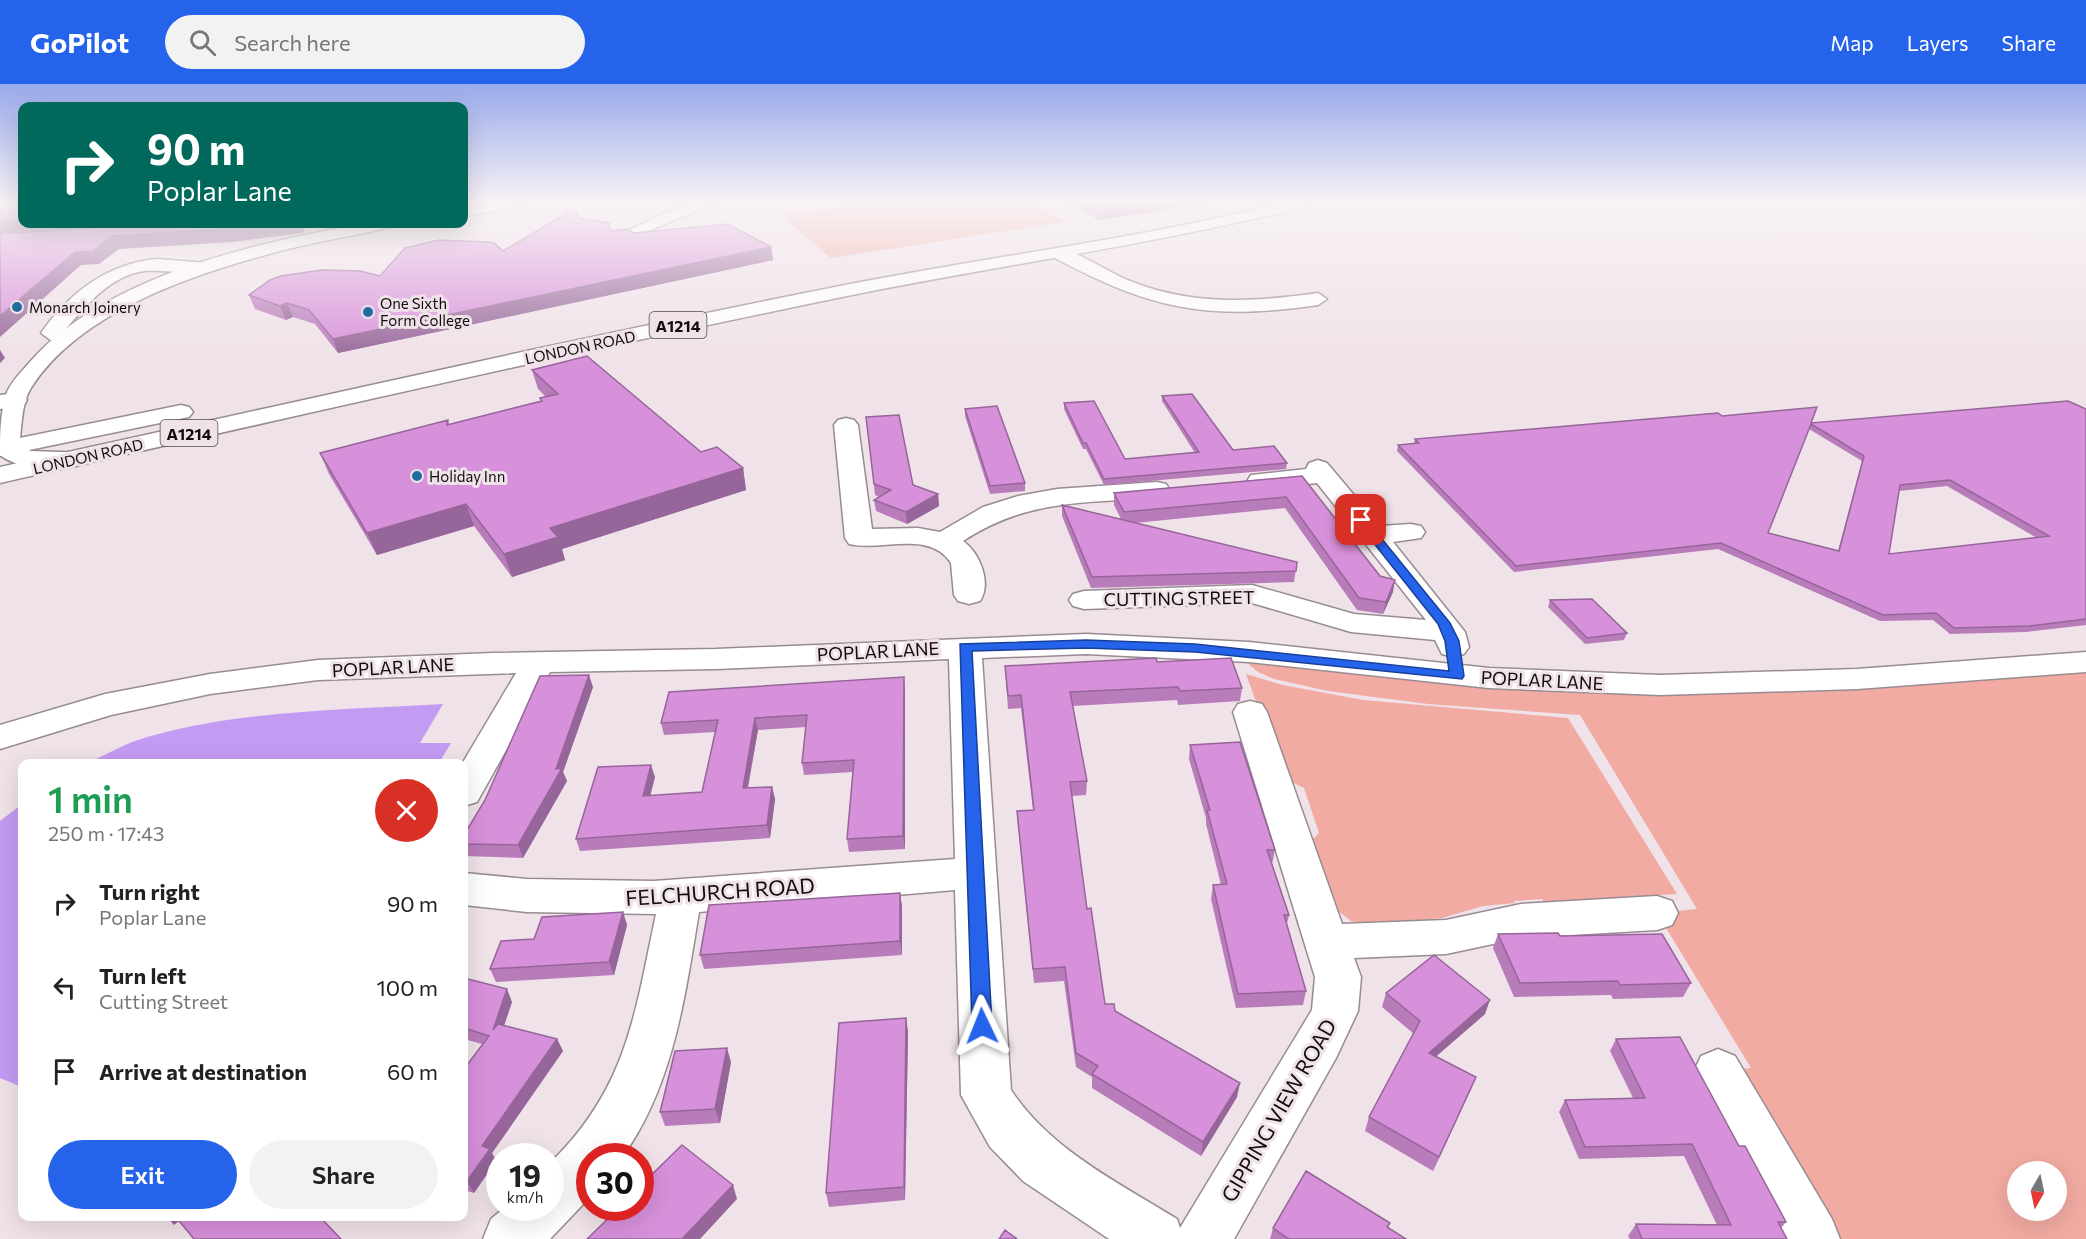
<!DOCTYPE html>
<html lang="en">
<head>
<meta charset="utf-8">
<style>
  :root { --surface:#fff; --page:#f2f2f2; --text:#222; --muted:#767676; --accent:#2563eb }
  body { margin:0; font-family:Commissioner,sans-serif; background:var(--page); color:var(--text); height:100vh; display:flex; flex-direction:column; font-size:22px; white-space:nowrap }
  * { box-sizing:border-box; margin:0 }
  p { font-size:20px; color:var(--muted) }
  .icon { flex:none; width:33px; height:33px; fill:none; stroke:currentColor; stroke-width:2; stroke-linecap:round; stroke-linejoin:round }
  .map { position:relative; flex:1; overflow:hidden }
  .details { position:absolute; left:18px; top:675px; width:450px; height:462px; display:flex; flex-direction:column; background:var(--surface); border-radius:12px; box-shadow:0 6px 24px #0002 }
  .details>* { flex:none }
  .guide { position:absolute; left:18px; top:18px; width:450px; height:126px; border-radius:12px; box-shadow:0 6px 24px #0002; background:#00695c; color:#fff; overflow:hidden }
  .needle { width:39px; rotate:189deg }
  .buttons { position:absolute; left:2007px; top:1077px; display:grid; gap:12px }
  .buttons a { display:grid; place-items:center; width:60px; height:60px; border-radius:50%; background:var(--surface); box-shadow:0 6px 24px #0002; font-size:30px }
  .speed { position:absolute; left:486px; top:1059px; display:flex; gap:12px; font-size:30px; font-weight:700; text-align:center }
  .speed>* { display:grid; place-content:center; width:78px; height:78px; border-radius:50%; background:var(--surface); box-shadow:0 6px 24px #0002; line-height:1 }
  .speed small { font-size:15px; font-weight:400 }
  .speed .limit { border:9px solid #d22; background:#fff; color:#111 }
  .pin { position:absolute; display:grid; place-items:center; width:51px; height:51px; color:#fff; margin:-26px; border-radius:12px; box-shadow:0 3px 9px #0006 }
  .me { position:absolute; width:66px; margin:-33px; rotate:358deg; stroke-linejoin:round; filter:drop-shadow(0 0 4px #0008) }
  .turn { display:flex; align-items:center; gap:21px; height:126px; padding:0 30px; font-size:27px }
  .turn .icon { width:78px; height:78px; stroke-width:2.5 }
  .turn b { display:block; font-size:42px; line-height:51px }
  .round { display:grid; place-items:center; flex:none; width:63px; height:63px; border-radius:32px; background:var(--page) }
  .head { display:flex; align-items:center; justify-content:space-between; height:102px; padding:0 30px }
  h1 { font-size:36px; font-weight:600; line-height:45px; color:#1e9e55 }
  .cta { display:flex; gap:12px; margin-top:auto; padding:12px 30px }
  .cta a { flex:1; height:69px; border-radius:36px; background:var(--accent); color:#fff; font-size:24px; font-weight:600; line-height:69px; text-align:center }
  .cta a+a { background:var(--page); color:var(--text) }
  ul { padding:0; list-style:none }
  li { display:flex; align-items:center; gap:18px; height:84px; padding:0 30px }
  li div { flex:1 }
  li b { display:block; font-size:22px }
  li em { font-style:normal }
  header { display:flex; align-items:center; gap:36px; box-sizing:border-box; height:84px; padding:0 30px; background:var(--accent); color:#fff }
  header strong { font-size:28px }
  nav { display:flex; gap:33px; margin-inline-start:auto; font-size:21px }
  .search { width:420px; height:54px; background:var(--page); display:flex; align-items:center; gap:15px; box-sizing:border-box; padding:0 21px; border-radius:33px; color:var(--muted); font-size:22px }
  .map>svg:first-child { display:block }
  .green { fill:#f1aba2; fill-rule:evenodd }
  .water { fill:#c39bf3 }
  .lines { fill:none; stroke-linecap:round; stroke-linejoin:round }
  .pedestrian-casing { stroke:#988b92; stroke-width:3 }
  .minor-casing { stroke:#988b92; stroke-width:3 }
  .tertiary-casing { stroke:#988b92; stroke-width:3 }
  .primary-casing { stroke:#988b92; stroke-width:3 }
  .pedestrian { fill:#fff; fill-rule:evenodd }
  .minor { fill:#fff; fill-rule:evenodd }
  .tertiary { fill:#fff; fill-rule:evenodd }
  .primary { fill:#fff; fill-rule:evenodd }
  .wall { fill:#b97cbb; fill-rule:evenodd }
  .shaded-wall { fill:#966599 }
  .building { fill:#d790da; stroke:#966599; stroke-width:1.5; fill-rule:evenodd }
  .route { fill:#2563eb; stroke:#184099; stroke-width:1.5 }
  .poi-dot { fill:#1f6d9f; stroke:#efe2e8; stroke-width:2 }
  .labels { text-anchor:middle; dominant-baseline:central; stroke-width:6; stroke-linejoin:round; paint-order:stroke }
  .far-poi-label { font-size:15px; fill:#110d0f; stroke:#efe2e8; text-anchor:start }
  .far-street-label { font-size:15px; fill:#110d0f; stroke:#efe2e8 }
  .shield { fill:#efe2e8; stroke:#544d50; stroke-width:1.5 }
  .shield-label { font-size:16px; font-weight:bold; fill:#110d0f }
  .street-label { font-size:18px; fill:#110d0f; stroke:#efe2e8 }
  .near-street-label { font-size:21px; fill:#110d0f; stroke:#efe2e8 }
</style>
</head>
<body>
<header>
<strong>GoPilot</strong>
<div class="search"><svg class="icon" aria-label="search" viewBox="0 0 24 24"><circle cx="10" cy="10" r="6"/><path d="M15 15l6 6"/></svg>Search here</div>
<nav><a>Map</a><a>Layers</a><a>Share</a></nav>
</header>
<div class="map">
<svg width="2086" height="1155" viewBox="0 0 2086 1155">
  <rect width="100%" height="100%" fill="#efe2e8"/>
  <path class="green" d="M872,119h160l33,19 -234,36 -51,-43z
    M1233,567l331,31 522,-20v577h-274l-94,-168 33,-3 -94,-155 40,-4 -117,-194 -152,-11 -100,-13 -54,-12 -16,-7zM2018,1088h38v38h-38z
    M1246,590l37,11 80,15 205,18 109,176 -133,8 -2,-3 -28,2 1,2 -32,3 -41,12 -73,7 -18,-4 -19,-15 -25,-61 12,-12 -15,-45 -21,-10z"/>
  <path class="water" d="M443,620l-23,39h31l-12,20h-352c15,-6 30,-15 45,-21 94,-32 212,-32 311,-38z
    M22,720v283l-22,-9v-257z"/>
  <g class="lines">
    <defs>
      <path id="pedestrian" d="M697,119h18l-90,38h-10l-2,-3 49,-24z"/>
      <path id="minor" d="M1059,164c25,6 48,24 71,33 62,25 124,21 188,12l9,6 -9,6c-111,16 -166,5 -265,-48l-3,-4z
        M157,175l51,4 9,5c-7,9 -58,1 -73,3 -35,5 -59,36 -81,61l10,8 -3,4h-14l-15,-11c28,-40 67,-70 116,-74z
        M16,309l8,2 3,5 -3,5 -24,4v-14z
        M846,334l8,2 4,5 14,104 46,-1 22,4 43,-25 35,-11 39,-7 100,-7 9,2 4,6 -4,6 -9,2c-73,5 -130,1 -194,43 17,12 29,42 17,60l-11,3 -11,-3 -4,-6 -3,-32c-22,-34 -70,-11 -102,-19l-4,-6 -11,-113 4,-5z
        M1318,376l9,3 53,63 31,-2 10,2 4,6 -4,6 -28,4 72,90 4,15 -5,7 -11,3 -11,-3 -7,-14 -84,-8 -99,-29 -168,6 -11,-3 -4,-6 4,-6 11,-3 168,-6 102,29 72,6 -109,-137 -57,6 -9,-2 -4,-6 4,-6 55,-6 3,-6z
        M1086,550l163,8 240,26 171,7 197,-6 229,-17v20l-229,17 -197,6 -171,-7 -240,-26 -163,-8 -104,4 29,432c39,59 106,92 166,129l3,9 132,-218 3,-33 -82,-265 5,-8 12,-3 12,3 5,8 75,212 104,-4 75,-16 136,-8 15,5 6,12 -6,12 -15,5 -136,8 -75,16 -92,4 7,19 -3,34 -22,47 -102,181h-125l-86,-58 -33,-34 -29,-52 -6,-205 -256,22c-14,84 -25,172 -76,244h-33v41l-40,42h-67l8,-20 13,-11h46v-45c77,-74 85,-150 106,-249l-129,-2 -63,-7v-32l63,6 127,2 301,-22 -6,-200 -233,10 -166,3 -73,130 -13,4 -2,-42 54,-91 -198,7 -108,14 -99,21 -111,34v-24l105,-31 105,-20 108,-14 175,-7 223,-4z
        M1718,965l17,7 97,163 8,20h-58l-88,-168 7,-15z"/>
      <path id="tertiary" d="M485,119h36l-8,5 -49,8v-10z
        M362,140h31l-2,3c-33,8 -66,13 -99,21 -87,22 -210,60 -261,140 -10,16 -9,40 -12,58l12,5 58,2 4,5 -4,5c-26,7 -67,9 -89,-8 0,-21 0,-43 7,-63 5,-11 14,-20 22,-29 74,-86 225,-120 333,-139z"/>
      <path id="primary" d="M1284,119h27l-3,3c-152,38 -307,59 -461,90 -283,58 -565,123 -847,187v-16c283,-62 566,-127 850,-183 145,-28 291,-46 434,-81z
        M181,321l8,2 4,5 -4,5 -189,39v-14z"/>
    </defs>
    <use href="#pedestrian" class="pedestrian-casing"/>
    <use href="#minor" class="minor-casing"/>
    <use href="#tertiary" class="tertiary-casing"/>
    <use href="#primary" class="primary-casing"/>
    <use href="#pedestrian" class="pedestrian"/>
    <use href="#minor" class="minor"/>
    <use href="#tertiary" class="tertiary"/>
    <use href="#primary" class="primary"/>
  </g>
  <path class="wall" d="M1067,119h141l-109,17z
    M579,134l33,13 159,16 2,13 -435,93 -23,-29 -22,-7 -7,3 -31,-11 -6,-14 131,-19 123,-25z
    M532,286l169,82 42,16 3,22 -184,59 3,11 -53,17 -38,-51 -97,29 -48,-81 -9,-21 128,-33 1,4 91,-23v-3l6,-1 -8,-8z
    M1162,312l71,54 54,13 -1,6 -182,16 -18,-36h-3l-19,-40v-6l61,56 70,-6 -33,-52z
    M965,325l60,74v8l-35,3 -25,-78z
    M2086,325v216l-60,7 -76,2 -17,-14 -53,1 -162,-72 -204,23 -117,-121 1,-6 16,-2 1,-4 307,-23 89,7zM1809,345l53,32 -24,90 -70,-18zM1947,402l90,52 -148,16 10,-63z
    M866,333l47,68 25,9 1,12 -32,18 -31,-13 -2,-11 5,-3 -4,-2z
    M1302,392l91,116 -10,22 -26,-4 -72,-102 -150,15 162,39 -3,20 -203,6 -29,-72v-11l59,14 -7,-14v-12z
    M1550,516l77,33 -3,7 -39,4 -37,-37z
    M1157,578l85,26 -2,13 -62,4 -1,-5 -104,6 14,75 -1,14 -14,1 15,113 18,95 132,93 -36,59 -109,-68v-11l-16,-10 -12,-86 -30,2 -16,-158 -1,-14 16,-1 -12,-102 -13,1 -3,-43z
    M593,603l-30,85 4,9 -44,77 -59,-2v-21z
    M905,605v160l-56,3 -2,-13 6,-67 -49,3 -2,-12 4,-36 -48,3 -10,58 24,-1 3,12 -5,39 -190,13 -4,-12 79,-62 -5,19 52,-4 13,-60 -51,3 -3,-12z
    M1190,661l85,105 -3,14 17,51 -2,9 19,67 -3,14 -67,3 -25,-109 2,-14h8l-15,-61v-6l-17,-59z
    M900,809l2,14v48l-198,14 -4,-14z
    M623,828l4,13 -13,50 -118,7 -6,-13 44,-30z
    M1498,850l62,2 131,47 -8,14 -70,2 -2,-4 -97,2 -21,-49z
    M464,894l48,24 -8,24 53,13 6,12 -71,102 4,8 -22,32 -10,-3v-121l18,-25 -18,-5z
    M1386,909l99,21 -49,42 40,21 -43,94 -68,-40 4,-14 45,-83 -32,-27z
    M906,934l2,14 -3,168 -76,7 -3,-14z
    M1616,955l123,107 47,76 -5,6 6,11h-157l-2,-3 8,-12 81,1 -33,-69 -105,3 -20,-47 6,-12 68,-2 -23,-47z
    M731,978l-11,61 -55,3 -5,-14z
    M1390,1139l-2,5 18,11h-136l3,-11z"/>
  <path class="shaded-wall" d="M1135,119h73l-109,17 1,-12z
    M22,135v5h129l-151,10v-13z
    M276,140h37h-6l-4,9 -71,9 -113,7 -20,15 -18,1 -81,72v-21l75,-64 37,-16z
    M771,163l2,13 -435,93 -5,-14z
    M287,219l6,14 -7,3 -6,-14z
    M0,266l5,8 -5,5z
    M743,384l3,22 -184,59 3,11 -53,17 -8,-23 46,-26z
    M938,410l1,12 -32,18 -1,-12z
    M466,420l8,22 -97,29 -10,-22z
    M1395,496l-2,12 -10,22 3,-12z
    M589,591l4,12 -30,85 4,9 -44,77 -5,-13 38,-76z
    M904,593l1,12v160l-2,-13z
    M755,634l3,12 -13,71 -2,-13z
    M651,681l4,12 -8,31 -4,-12z
    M772,703l3,12 -5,39 -3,-13z
    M900,809l2,14v48l-2,-14z
    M464,824l3,8 -3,5z
    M623,828l4,13 -13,50 -5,-13z
    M507,905l5,13 -14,41 -5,-13z
    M1490,916l-5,14 -61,53 5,-14z
    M906,934l2,14 -3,168 -1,-13z
    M557,955l6,12 -71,102 4,8 -22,32 -7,-12 15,-35z
    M727,964l4,14 -11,61 -5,-14z
    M1476,993l-6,14 -37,80 6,-14z
    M1240,999l-3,14 -36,59 2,-14z
    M733,1101l4,14 -37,40h-18z
    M166,1132h9l4,5 -5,4z"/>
  <path class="building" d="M0,119h22v16l-22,2z
    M1089,119h46l-35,5z
    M575,124l4,10 31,5 -2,4 4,4 14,-2 8,4 94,-9 43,23 -438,92 -24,-29 -22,-7 -7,3 -31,-11 21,-15 11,-4 41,-6 38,1 20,5 25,-28 34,-8 48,2 7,1 9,8z
    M155,140h121l-49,5 -115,7 -19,15 -18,1 -75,64v-82z
    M587,272l114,96 16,-5 26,21 -193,60 8,9 -54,17 -38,-50 -99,29 -47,-80 128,-33 -1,5 95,-24 -2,-3 18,-4 -26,-24z
    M1192,310l41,56 41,-4 13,17 -183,16 -18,-36h-3l-19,-40 30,-2 31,58 74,-7 -37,-56z
    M2068,317l18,8v210l-56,7 -76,2 -18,-15 -53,2 -162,-72 -205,23 -118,-121 21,-2 -4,-4 303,-26 4,3 95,-9 -6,16zM1811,340l53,32 -25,95 -71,-18zM1950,396l99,56 -160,18 11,-69z
    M997,322l28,77 -35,3 -25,-77z
    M899,331l14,70 25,9 -32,18 -32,-12 17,-10 -17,-6 -8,-67z
    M1302,392l78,100 15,4 -9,22 -27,-4 -73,-101 -162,15 -10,-19z
    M1062,421l235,57 -1,9 -204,6z
    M1592,515l35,34 -40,5 -37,-38z
    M1156,574l1,4 74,-4 11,30 -62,3 -2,-4 -108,5 17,89 -17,1 17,127 4,-1 14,96h9l1,7 125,72 -37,59 -111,-68 6,-8 -22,-13 -11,-86 -32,2 -16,-158 17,-1 -13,-115 -13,1 -3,-30z
    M589,591l-33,94 6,-1 -44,77 -54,-1v-9l21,-35 55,-124z
    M904,593l-1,159 -56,3 7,-79 -52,3 5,-48 -52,3 -12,70 29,-1 -5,38 -191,14 22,-72 53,-2 -8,31 59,-4 16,-72 -57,3 8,-31z
    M1240,658l35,108h-8l22,65h-5l22,76 -68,3 -25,-109 14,-1 -20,-74h3l-20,-65z
    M900,809v48l-200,14 9,-50z
    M623,828l-14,50 -119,7 11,-28 33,-2 8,-22z
    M1558,849l2,3 102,-2 29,49 -71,2 -2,-4 -98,2 -22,-49z
    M1434,871l56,45 -61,53 47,24 -37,80 -70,-40 51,-96 -34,-28z
    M464,894l43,11 -14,41 5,-6 59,15 -75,107 8,3 -23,32 -3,-1v-111l25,-33 -25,-8z
    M906,934l-2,169 -78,6 13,-170z
    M1680,953l59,109h6l41,76h-8l9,17h-145l-6,-15 95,1 -39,-81 -107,3 -20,-47 80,-2 -29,-59z
    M727,964l-12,61 -55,3 15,-61z
    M682,1061l51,40 -51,54h-95l32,-31h21v-22z
    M1306,1087l84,52 -3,4 19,12h-117l-16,-11z
    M175,1132h144l22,23h-147z
    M1005,1146l12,9h-18z"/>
  <linearGradient id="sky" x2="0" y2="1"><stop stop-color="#99aaec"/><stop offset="0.42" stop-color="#f8f2f5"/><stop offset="1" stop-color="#f8f2f5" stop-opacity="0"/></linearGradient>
  <rect width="2086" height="281" fill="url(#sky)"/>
  <path class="route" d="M1357,434h8l85,105 9,18 5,35 -2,3 -267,-27 -109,-4 -114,3 20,375 -3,6 -7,2 -7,-2 -3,-6 -12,-382 126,-4 109,4 254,27 -4,-30 -7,-17 -81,-102z"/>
  <g class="poi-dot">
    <circle cx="17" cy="223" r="6"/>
    <circle cx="368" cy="228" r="6"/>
    <circle cx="417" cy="392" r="6"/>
  </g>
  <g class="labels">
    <g class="far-poi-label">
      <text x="380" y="219">One Sixth<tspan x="380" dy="17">Form College</tspan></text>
      <text x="29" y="223">Monarch Joinery</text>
      <text x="429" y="392">Holiday Inn</text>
    </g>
    <g class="far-street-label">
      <text transform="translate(580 263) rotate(-12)">LONDON ROAD</text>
      <text transform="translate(88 372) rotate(-13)">LONDON ROAD</text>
    </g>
    <g class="shield">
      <rect x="649.5" y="228" width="57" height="26" rx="4.5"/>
      <rect x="160.5" y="336" width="57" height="26" rx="4.5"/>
    </g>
    <g class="shield-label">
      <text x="678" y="241">A1214</text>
      <text x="189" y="349">A1214</text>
    </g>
    <g class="street-label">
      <text transform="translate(1179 514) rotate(-1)">CUTTING STREET</text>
      <text transform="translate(878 567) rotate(-3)">POPLAR LANE</text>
      <text transform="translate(393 583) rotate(-3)">POPLAR LANE</text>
      <text transform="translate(1542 596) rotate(3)">POPLAR LANE</text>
    </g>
    <g class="near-street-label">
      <text transform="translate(720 807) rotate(-4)">FELCHURCH ROAD</text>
      <text transform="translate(1278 1026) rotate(-60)">GIPPING VIEW ROAD</text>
    </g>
  </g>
</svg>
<div class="buttons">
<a><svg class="needle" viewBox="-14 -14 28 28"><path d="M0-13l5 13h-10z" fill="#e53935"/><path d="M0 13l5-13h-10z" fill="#767676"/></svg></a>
</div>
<div class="speed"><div>19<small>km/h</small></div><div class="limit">30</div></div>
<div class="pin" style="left:1361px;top:436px;background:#d93025"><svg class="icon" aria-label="arrive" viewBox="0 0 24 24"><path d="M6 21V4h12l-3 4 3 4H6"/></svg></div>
<svg class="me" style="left:982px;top:942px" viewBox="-20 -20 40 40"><path d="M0-17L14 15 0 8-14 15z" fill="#2563eb" stroke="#fff" stroke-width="4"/></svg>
<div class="guide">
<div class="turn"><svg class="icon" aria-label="right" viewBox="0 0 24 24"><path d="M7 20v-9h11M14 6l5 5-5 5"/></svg><div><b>90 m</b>Poplar Lane</div></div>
</div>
<section class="details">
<div class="head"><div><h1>1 min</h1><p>250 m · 17:43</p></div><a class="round" style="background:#d93025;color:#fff"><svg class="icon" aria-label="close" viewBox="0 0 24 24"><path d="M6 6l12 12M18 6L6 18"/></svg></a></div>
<ul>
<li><svg class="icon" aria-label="right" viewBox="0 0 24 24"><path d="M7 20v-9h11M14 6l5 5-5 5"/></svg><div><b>Turn right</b><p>Poplar Lane</p></div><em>90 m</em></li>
<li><svg class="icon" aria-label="left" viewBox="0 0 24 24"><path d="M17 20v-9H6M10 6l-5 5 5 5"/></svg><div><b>Turn left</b><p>Cutting Street</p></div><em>100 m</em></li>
<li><svg class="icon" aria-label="arrive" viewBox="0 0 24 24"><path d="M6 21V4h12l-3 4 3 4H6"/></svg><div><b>Arrive at destination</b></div><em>60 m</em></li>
</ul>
<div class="cta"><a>Exit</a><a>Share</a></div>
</section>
</div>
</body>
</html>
